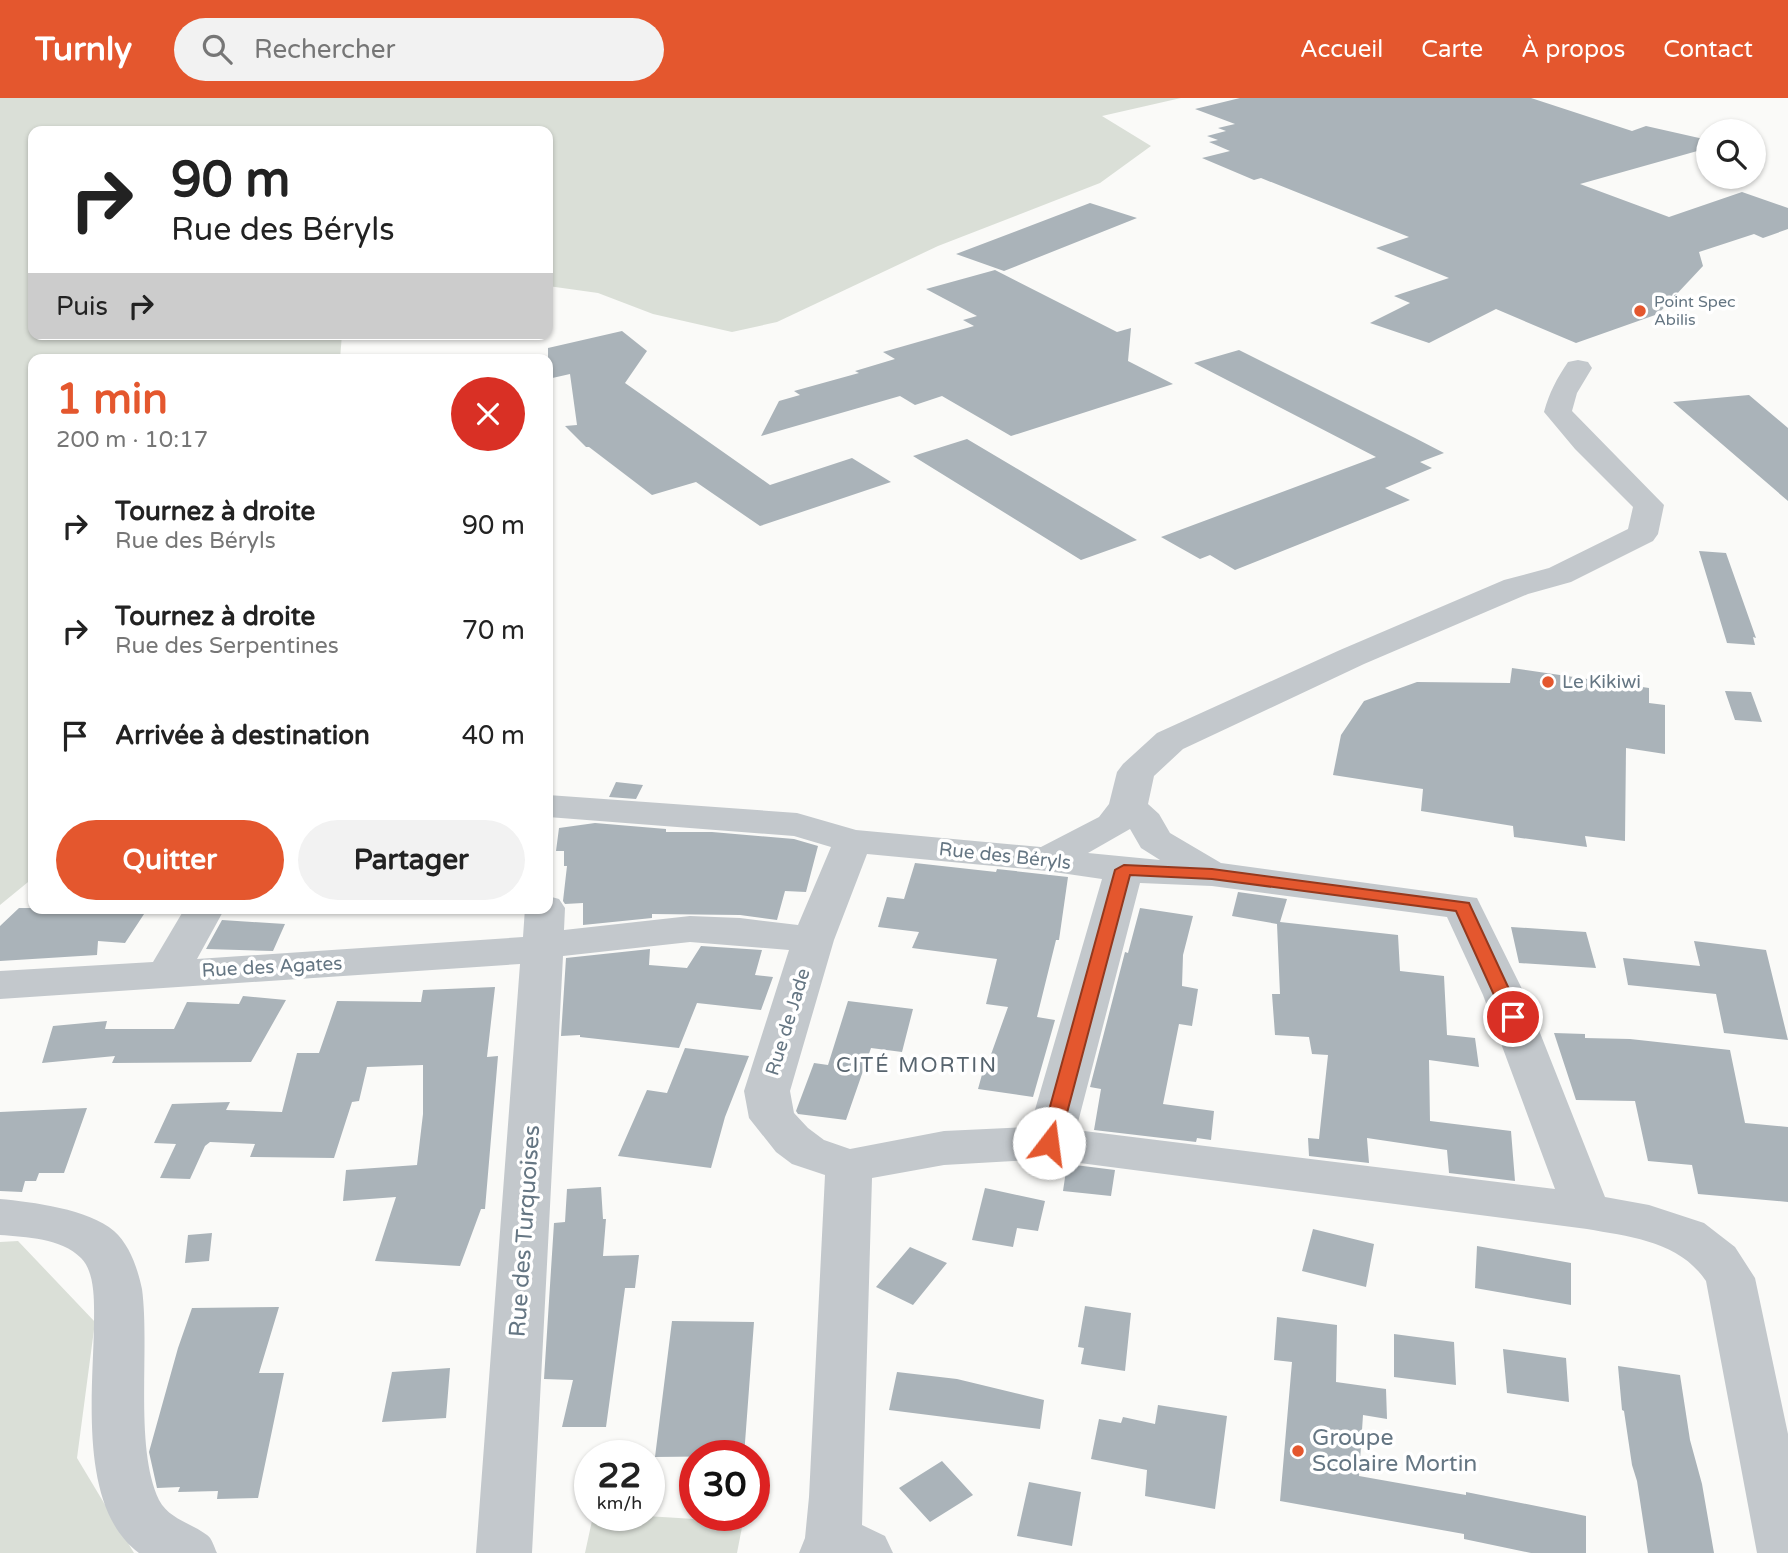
<!DOCTYPE html>
<html lang="fr">
<head>
<meta charset="utf-8">
<style>
  :root { --surface:#fff; --page:#f2f2f2; --text:#222; --muted:#767676; --accent:#e4572e }
  body { margin:0; font-family:"Varela Round",sans-serif; background:var(--page); color:var(--text); height:100vh; display:flex; flex-direction:column; font-size:26px; white-space:nowrap }
  * { box-sizing:border-box; margin:0 }
  p { font-size:23px; color:var(--muted) }
  .icon { flex:none; width:38px; height:38px; fill:none; stroke:currentColor; stroke-width:2; stroke-linecap:round; stroke-linejoin:round }
  .map { position:relative; flex:1; overflow:hidden }
  .side { position:absolute; left:28px; top:256px; width:525px; height:560px; display:flex; flex-direction:column; background:var(--surface); border-radius:14px; box-shadow:0 2px 5px #0004 }
  .side>* { flex:none }
  .hud { position:absolute; left:28px; top:28px; width:525px; height:214px; border-radius:14px; box-shadow:0 2px 5px #0004; background:#fff; color:var(--text); overflow:hidden }
  .buttons { position:absolute; left:1696px; top:21px; display:grid; gap:14px }
  .buttons a { display:grid; place-items:center; width:70px; height:70px; border-radius:50%; background:var(--surface); box-shadow:0 2px 5px #0004; font-size:35px }
  .speed { position:absolute; left:574px; top:1342px; display:flex; gap:14px; font-size:35px; font-weight:700; text-align:center }
  .speed>* { display:grid; place-content:center; width:91px; height:91px; border-radius:50%; background:var(--surface); box-shadow:0 2px 5px #0004; line-height:1 }
  .speed small { font-size:18px; font-weight:400 }
  .speed .limit { border:10px solid #d22; background:#fff; color:#111 }
  .pin { position:absolute; display:grid; place-items:center; width:60px; height:60px; color:#fff; margin:-30px; border:4px solid #fff; border-radius:50%; box-shadow:0 2px 7px #0007 }
  .me { position:absolute; width:77px; margin:-38px; rotate:15deg; stroke-linejoin:round; filter:drop-shadow(0 0 5px #0008) }
  .turn { display:flex; align-items:center; gap:24px; height:147px; padding:0 28px; font-size:32px }
  .turn .icon { width:91px; height:91px; stroke-width:2.5 }
  .turn b { display:block; font-size:49px; line-height:60px }
  .then { display:flex; align-items:center; height:66px; padding:0 28px; background:#0003; gap:14px; font-size:26px }
  .round { display:grid; place-items:center; flex:none; width:74px; height:74px; border-radius:37px; background:var(--page) }
  .overview { display:flex; align-items:center; justify-content:space-between; height:119px; padding:0 28px }
  h1 { font-size:42px; font-weight:700; line-height:52px; color:var(--accent) }
  .cta { display:flex; gap:14px; margin-top:auto; padding:14px 28px }
  .cta a { flex:1; height:80px; border-radius:42px; background:var(--accent); color:#fff; font-size:28px; font-weight:700; line-height:80px; text-align:center }
  .cta a+a { background:var(--page); color:var(--text) }
  ul { padding:0; list-style:none }
  li { display:flex; align-items:center; gap:21px; height:105px; padding:0 28px }
  li div { flex:1 }
  li b { display:block; font-size:26px }
  li em { font-style:normal }
  header { display:flex; align-items:center; gap:42px; box-sizing:border-box; height:98px; padding:0 35px; background:var(--accent); color:#fff }
  header strong { font-size:33px }
  nav { display:flex; gap:38px; margin-inline-start:auto; font-size:24px }
  .search { width:490px; height:63px; background:var(--page); display:flex; align-items:center; gap:18px; box-sizing:border-box; padding:0 24px; border-radius:38px; color:var(--muted); font-size:26px }
  .map>svg:first-child { display:block }
  .green { fill:#dadfd7 }
  .building { fill:#aab3b9 }
  .lines { fill:none; stroke-linecap:round; stroke-linejoin:round }
  .minor { fill:#c3c8cc; fill-rule:evenodd }
  .route { fill:#e4572e; stroke:#94391e; stroke-width:2 }
  .poi-dot { fill:#e4572e; stroke:#fff; stroke-width:2.5 }
  .labels { text-anchor:middle; dominant-baseline:central; stroke-width:7; stroke-linejoin:round; paint-order:stroke }
  .far-poi-label { font-size:16px; fill:#657683; stroke:#fff; text-anchor:start }
  .poi-label { font-size:19px; fill:#657683; stroke:#fff; text-anchor:start }
  .street-label { font-size:19px; fill:#657683; stroke:#fff }
  .neighbourhood-label { font-size:21px; letter-spacing:2px; fill:#57646e; stroke:#fff }
  .near-street-label { font-size:23px; fill:#657683; stroke:#fff }
  .near-poi-label { font-size:23px; fill:#657683; stroke:#fff; text-anchor:start }
</style>
</head>
<body>
<header>
<strong>Turnly</strong>
<div class="search"><svg class="icon" aria-label="search" viewBox="0 0 24 24"><circle cx="10" cy="10" r="6"/><path d="M15 15l6 6"/></svg>Rechercher</div>
<nav><a>Accueil</a><a>Carte</a><a>À propos</a><a>Contact</a></nav>
</header>
<div class="map">
<svg width="1788" height="1455" viewBox="0 0 1788 1455">
  <rect width="100%" height="100%" fill="#fafaf8"/>
  <path class="green" d="M0,0h1181l-79,18 49,30 -51,37 -162,63 -161,76 -45,10 -79,-18 -55,-21 -50,-7v-155h-515v203h309l-2,25h-307v519l-33,27z
    M18,1143l77,81 -18,136 57,95h-134v-311z
    M593,1418h53l97,6 -6,31h-152z"/>
  <path class="building" d="M1240,0h291l101,33 14,-5 62,14v8l-128,36 89,33 73,-25 46,16v21l-25,9 -9,-4 -55,18 4,14 -45,48 -82,29 -80,-34 -67,34 -59,-20 40,-20 -16,-7 55,-18 -73,-30 33,-11 -148,-59 -7,2 -52,-22 28,-7 -21,-9 9,-2 -11,-4 19,-5 -8,-3 17,-4 -40,-15z
    M1090,105l47,15 -133,53 -48,-17z
    M995,172l122,62 14,-4 -3,33 45,23 -162,52 -69,-40 -27,9 -15,-9 -139,40 18,-35 21,-6 -6,-4 65,-18 -4,-2 40,-12 -12,-7 91,-26 -11,-6 14,-4 -51,-27z
    M622,233l25,20 -22,32 145,102 82,-27 39,24 -131,44 -64,-44 -44,13 -63,-48h-3l-21,-21 12,-1 -7,-51 -22,5v-31z
    M1239,252l176,88 29,15 -24,9 12,6 -47,20 25,12 -175,70 -25,-15 -10,4 -39,-22 215,-80 -182,-94z
    M1749,297l39,33v73l-115,-99z
    M967,341l170,101 -56,20 -168,-104z
    M1699,453l27,2 30,85 -3,-1 2,8 -28,-2z
    M1512,570l137,20v15l16,2v49l-39,-6 -1,93 -40,-5 2,11 -73,-10 -1,-11 -92,-15 2,-22 -90,-14 8,-40 23,-34 53,-19 93,1z
    M1725,593l26,1 11,30 -27,-2z
    M616,684l27,3 -7,14 -27,-2z
    M595,725l71,6v3h46l82,7 24,7 -12,46 -21,-1 -8,29 -37,-5 -88,-1v4l-69,7v-22l-18,1 -2,-3 4,-35h-3v-15h-8l3,-23z
    M915,765l81,9 1,-3 71,8 -9,63h-3l-19,77 18,3 -22,77 -55,-8 8,-29h3l19,-53 -22,-3 11,-45 -85,-11 7,-16 -41,-5 9,-30 17,2z
    M1238,794l49,7 -7,23 118,13 2,36 44,5 3,59 28,3 4,29 -50,-7 1,61 81,10 4,50 -66,-8 -2,-23 -80,-12 2,25 -60,-7 -1,-18 11,1 9,-84 -16,-1 -3,-17 -34,-2 -3,-41h8l-3,-70 -45,-8z
    M19,810h129l-23,35 -27,-2 -1,14 -97,6v-35z
    M1140,810l53,8 -10,39 -1,31 16,3 -6,37 -13,-2 -16,80 51,7 -3,29 -14,-2 -1,4 -102,-12 7,-41 -11,-2 35,-135 3,1z
    M222,822l63,4 -12,27 -67,-2z
    M1511,829l75,5 10,36 -77,-5z
    M1694,843l72,9 22,90 -64,-7 -8,-39 -88,-9 -5,-27 77,8z
    M701,848l61,4 -7,25 18,2 -12,33 -64,-7 -18,45 -99,-11v-2l-19,1 5,-78 84,-9 -1,16 38,3z
    M495,889l-8,70 11,-1 -13,153h-4l-21,57 -85,-5 21,-64 -53,4 3,-31 71,-5 6,-51v-49l-56,2 -8,34 -7,1 -18,56 -84,-1 5,-13 -45,-2 -5,4 -15,33 -30,-1 16,-34 -22,-1 18,-39 58,-2 -4,8 56,2 15,-59h22l18,-52 84,1 2,-12z
    M243,898l43,4 -35,62 -139,1 3,-7 -73,7 11,-37 54,-5 -2,8h69l13,-27 52,2z
    M848,903l65,8 -11,43 -31,-4 -25,72 -48,-6 -2,-3 18,-48 14,2z
    M1554,935l31,1v4l45,1 100,11 15,73 43,4v75l-90,-8 -6,-29 -44,-4 -13,-60 -59,-1z
    M685,950l64,8 -24,61 -14,51 -93,-12 29,-66 20,3z
    M87,1010l-23,65h-25l-3,8h-11l-3,11 -22,-1v-79z
    M1067,1066l48,6 -4,26 -48,-5z
    M601,1089l2,32h3l-3,37 36,-1 -4,33h-10l-19,139h-44l11,-47 -29,-1 10,-156 11,-1 2,-33z
    M985,1090l60,13 -7,30 -21,-3 -4,19 -41,-7z
    M1313,1131l61,15 -8,43 -64,-16z
    M212,1135l-3,28 -24,2 3,-28z
    M1477,1148l94,17v42l-96,-17z
    M910,1149l37,16 -34,42 -37,-18z
    M1085,1208l46,7 -6,58 -44,-7 3,-16 -6,-1z
    M279,1209l-20,66h25l-26,125 -41,1 1,-8 -40,1 2,-5 -23,1 -8,-36 29,-104 14,-40z
    M1277,1219l60,8 -1,57 50,7 1,30 -24,-4 -4,61 107,19v-3l120,24v37h-55l-67,-14v-5l-184,-33 12,-139 -18,-2z
    M672,1223l82,1 -10,134 -89,1z
    M1394,1236l60,8 2,43 -62,-8z
    M1503,1251l63,9 3,44 -62,-9z
    M1618,1268l62,9 10,65 12,44 12,69h-66l-11,-72 -5,-16 -8,-54 -2,-1z
    M450,1270l-4,50 -64,4 10,-50z
    M897,1274l60,7 87,21 -4,29 -151,-19z
    M1158,1307l69,11 -12,93 -70,-13 2,-26 -56,-11 8,-40 22,4 2,-6 32,7z
    M942,1363l31,34 -43,27 -31,-34z
    M1029,1384l52,10 -9,54 -55,-10z"/>
  <g class="lines">
    <path class="minor" d="M1578,262l10,2 4,6 -15,25 -5,18 92,94 -6,29 -5,7 -82,41 -43,12 -164,70 -181,85 -29,27 -6,28 11,10 11,19 51,30 256,35 48,97 80,202 44,8 55,18 31,24 20,31 33,156v119h-31l-51,-272c-27,-40 -75,-44 -119,-52l-538,-70 -105,6 -72,13 -10,347 23,11 8,17h-94l6,-15 4,-41 16,-322 -33,-11 -16,-12 -27,-34 -5,-27 45,-141 -99,-8 -127,14 -31,597h-56l44,-589 -520,35v-28l153,-9 32,-54h40l-28,51 326,-22 2,-29h23v-12l11,3 6,9 -1,22 126,-14 50,2 58,7 33,-78 -37,-11 -246,-19v-22l249,18 59,17 185,17 58,-30 10,-13 8,-32 6,-8 34,-31 183,-83 164,-70 45,-12 79,-39 5,-22 -58,-58 -31,-37c5,-19 13,-34 24,-50zM1130,731l11,19 19,12 -72,-7zM867,756l180,17 55,8 -72,248 -86,4 -94,18 -26,-9 -16,-12 -14,-15 -4,-22 44,-151zM1140,785l72,3 235,31 36,78 72,194 -479,-59z
      M0,1101c32,3 89,10 114,32 16,14 24,39 28,58 8,60 -8,159 17,211 10,19 32,23 48,35 5,3 7,12 10,18h-78c-61,-45 -46,-161 -45,-228 0,-20 2,-52 -13,-67 -20,-20 -55,-21 -81,-23z"/>
  </g>
  <path class="route" d="M1124,767l88,4 257,34 53,114 -9,6 -9,-6 -48,-106 -244,-32 -82,-4 -71,268 -3,4h-13l-3,-4 75,-273z"/>
  <g class="poi-dot">
    <circle cx="1640" cy="213" r="7"/>
    <circle cx="1548" cy="584" r="7"/>
    <circle cx="1298" cy="1353" r="7"/>
  </g>
  <g class="labels">
    <g class="far-poi-label">
      <text x="1654" y="204">Point Spec<tspan x="1654" dy="18">Abilis</tspan></text>
    </g>
    <g class="poi-label">
      <text x="1562" y="584">Le Kikiwi</text>
    </g>
    <g class="street-label">
      <text transform="translate(1005 758) rotate(6)">Rue des Béryls</text>
      <text transform="translate(272 869) rotate(-3)">Rue des Agates</text>
      <text transform="translate(788 924) rotate(-73)">Rue de Jade</text>
    </g>
    <g class="neighbourhood-label">
      <text x="917" y="967">CITÉ MORTIN</text>
    </g>
    <g class="near-street-label">
      <text transform="translate(525 1133) rotate(-86)">Rue des Turquoises</text>
    </g>
    <g class="near-poi-label">
      <text x="1312" y="1340">Groupe<tspan x="1312" dy="26">Scolaire Mortin</tspan></text>
    </g>
  </g>
</svg>
<div class="buttons">
<a><svg class="icon" aria-label="search" viewBox="0 0 24 24"><circle cx="10" cy="10" r="6"/><path d="M15 15l6 6"/></svg></a>
</div>
<div class="speed"><div>22<small>km/h</small></div><div class="limit">30</div></div>
<div class="pin" style="left:1513px;top:919px;background:#d93025"><svg class="icon" aria-label="arrive" viewBox="0 0 24 24"><path d="M6 21V4h12l-3 4 3 4H6"/></svg></div>
<svg class="me" style="left:1049px;top:1045px" viewBox="-20 -20 40 40"><circle r="19" fill="#fff"/><path d="M0-13L10 11 0 6-10 11z" fill="#e4572e"/></svg>
<div class="hud">
<div class="turn"><svg class="icon" aria-label="right" viewBox="0 0 24 24"><path d="M7 20v-9h11M14 6l5 5-5 5"/></svg><div><b>90 m</b>Rue des Béryls</div></div>
<div class="then">Puis<svg class="icon" aria-label="right" viewBox="0 0 24 24"><path d="M7 20v-9h11M14 6l5 5-5 5"/></svg></div>
</div>
<section class="side">
<div class="overview"><div><h1>1 min</h1><p>200 m · 10:17</p></div><a class="round" style="background:#d93025;color:#fff"><svg class="icon" aria-label="close" viewBox="0 0 24 24"><path d="M6 6l12 12M18 6L6 18"/></svg></a></div>
<ul>
<li><svg class="icon" aria-label="right" viewBox="0 0 24 24"><path d="M7 20v-9h11M14 6l5 5-5 5"/></svg><div><b>Tournez à droite</b><p>Rue des Béryls</p></div><em>90 m</em></li>
<li><svg class="icon" aria-label="right" viewBox="0 0 24 24"><path d="M7 20v-9h11M14 6l5 5-5 5"/></svg><div><b>Tournez à droite</b><p>Rue des Serpentines</p></div><em>70 m</em></li>
<li><svg class="icon" aria-label="arrive" viewBox="0 0 24 24"><path d="M6 21V4h12l-3 4 3 4H6"/></svg><div><b>Arrivée à destination</b></div><em>40 m</em></li>
</ul>
<div class="cta"><a>Quitter</a><a>Partager</a></div>
</section>
</div>
</body>
</html>
